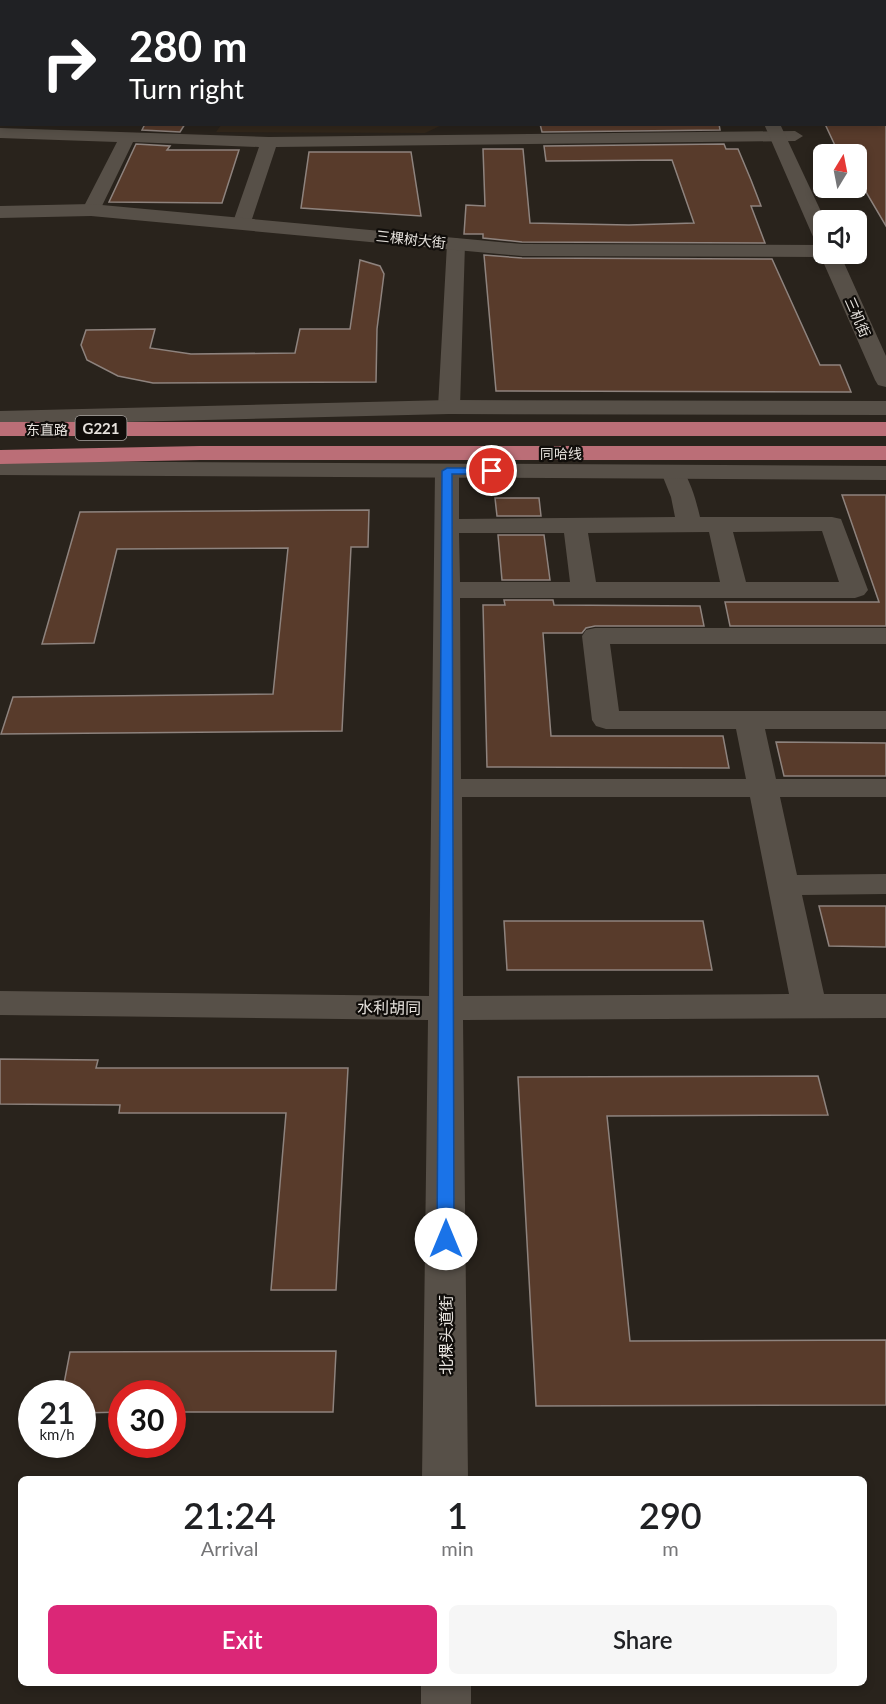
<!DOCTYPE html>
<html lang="en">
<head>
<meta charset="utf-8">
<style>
  :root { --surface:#fff; --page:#f6f6f6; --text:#202124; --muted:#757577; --accent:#db2777 }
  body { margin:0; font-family:Lato,"Noto Sans SC",sans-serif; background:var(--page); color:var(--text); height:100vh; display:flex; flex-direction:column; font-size:22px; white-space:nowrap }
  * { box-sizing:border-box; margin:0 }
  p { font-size:20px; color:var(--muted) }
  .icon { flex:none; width:33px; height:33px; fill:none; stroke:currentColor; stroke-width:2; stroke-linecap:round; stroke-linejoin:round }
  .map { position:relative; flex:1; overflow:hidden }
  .side { position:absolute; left:18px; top:1476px; width:849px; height:210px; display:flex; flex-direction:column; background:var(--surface); border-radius:9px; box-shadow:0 3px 9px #0003 }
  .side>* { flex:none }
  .hud { position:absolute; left:0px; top:0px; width:886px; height:126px; box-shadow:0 3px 9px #0003; background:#202124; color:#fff; overflow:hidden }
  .needle { width:39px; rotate:10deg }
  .controls { position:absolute; left:813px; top:144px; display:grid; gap:12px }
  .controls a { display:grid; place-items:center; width:54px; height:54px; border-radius:9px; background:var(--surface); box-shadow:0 3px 9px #0003; font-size:30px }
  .speed { position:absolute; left:18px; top:1380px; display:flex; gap:12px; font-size:30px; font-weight:700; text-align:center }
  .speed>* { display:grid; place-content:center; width:78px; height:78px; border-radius:50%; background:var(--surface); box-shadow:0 3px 9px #0003; line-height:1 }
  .speed small { font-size:15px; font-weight:400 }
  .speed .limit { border:9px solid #d22; background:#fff; color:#111 }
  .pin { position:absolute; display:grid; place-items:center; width:51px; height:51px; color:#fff; margin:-26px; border:3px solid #fff; border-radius:50%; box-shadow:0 2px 6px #0007 }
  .me { position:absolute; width:66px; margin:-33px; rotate:0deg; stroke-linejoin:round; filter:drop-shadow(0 0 4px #0008) }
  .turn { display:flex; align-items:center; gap:21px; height:126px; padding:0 30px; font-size:27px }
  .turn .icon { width:78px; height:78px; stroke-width:2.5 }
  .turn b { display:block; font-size:42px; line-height:51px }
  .eta { display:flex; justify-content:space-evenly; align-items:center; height:102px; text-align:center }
  .eta b { font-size:36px; font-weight:600; line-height:42px }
  .action { display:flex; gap:12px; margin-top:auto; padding:12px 30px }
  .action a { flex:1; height:69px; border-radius:9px; background:var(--accent); color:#fff; font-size:24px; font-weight:600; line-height:69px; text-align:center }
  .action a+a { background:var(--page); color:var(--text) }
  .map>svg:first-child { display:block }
  .built { fill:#33281c }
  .building { fill:#583b2b; stroke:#8e837e; stroke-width:1.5 }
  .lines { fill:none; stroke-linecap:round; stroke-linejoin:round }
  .street { fill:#575048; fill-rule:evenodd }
  .secondary { fill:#575048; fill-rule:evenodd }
  .highway { fill:#bb6e77; fill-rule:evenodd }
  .rail-casing { stroke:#85807a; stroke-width:3 }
  .rail { stroke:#100d0a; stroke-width:2; stroke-dasharray:7; stroke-linecap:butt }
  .route { fill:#1a73e8; stroke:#114b97; stroke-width:1.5 }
  .labels { text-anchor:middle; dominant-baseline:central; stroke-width:4.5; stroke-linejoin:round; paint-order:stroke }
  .far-street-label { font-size:14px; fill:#e6e2dd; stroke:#100d0a }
  .shield { fill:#100d0a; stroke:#a6a29e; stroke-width:1.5 }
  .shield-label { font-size:15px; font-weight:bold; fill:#e6e2dd }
  .street-label { font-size:16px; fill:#e6e2dd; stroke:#100d0a }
</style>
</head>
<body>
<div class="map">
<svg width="886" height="1704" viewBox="0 0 886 1704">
  <rect width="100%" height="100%" fill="#29231c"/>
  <path class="built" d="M671,0h215v44l-1,-42z
    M221,125v-1l221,1 -17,8 -209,-1z"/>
  <path class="building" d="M145,124h40l-5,8 -38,-2z
    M540,124h179l1,6 -178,2z
    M825,124h61v102l-30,-51v-21h-17z
    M136,144l34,2 -3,4h72l-17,53 -113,-1z
    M724,144l2,5h12l13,31 10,26h-10l14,37 -243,-1 -39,-4v-4h-19l2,-29 19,1 -2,-57h40l7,74 99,2 65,-2 -22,-63 -126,1 -2,-15z
    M309,152h102l10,64 -120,-8z
    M484,255l38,3 250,1 48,106h20l11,27 -355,-1z
    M360,260l20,6 4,8 -7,55 -1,53 -223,1 -35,-7 -31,-16 -6,-15 5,-15 69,-1 -5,19 41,6 104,-1 5,-24h50z
    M842,495h44v131h-156l-5,-24h154z
    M495,498h44l2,18h-44z
    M369,510l-1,37h-17l-9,184 -341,3 12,-37 260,-3 15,-146 -171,1 -23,94 -52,1 38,-132z
    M498,535h46l6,45h-48z
    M504,600h49l1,5 146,1 4,20h-109l-9,2 -4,5h-39l8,103h172l6,32 -242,-1 -4,-162h22z
    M776,742l110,1v33h-102z
    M819,906h67v41l-57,-1z
    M504,921h199l9,49h-205z
    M0,1059l98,1 -2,8h252l-12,222h-65l15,-177h-167l1,-8 -120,-1z
    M818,1076l10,39 -221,1 23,225 256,-1v65l-350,1 -18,-329z
    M336,1351l-3,61h-161v-18h-50v18l-40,1v-19h-20l8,-42z"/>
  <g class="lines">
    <path class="street" d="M0,64h2l-2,12z
      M0,128l269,9 526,-6 8,5 -8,5 -519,6 -25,75 -3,4h-12l-3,-4 26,-75 -126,-5 -33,68 -3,4h-12l-3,-4 35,-68 -117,-4z
      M456,238l6,2 3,4 -5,163 -3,5 -8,2 -8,-2 -3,-5 9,-163 3,-4z
      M447,464l8,2 4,5v48l216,-2 -4,-20 -10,-25 4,-5 8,-2 8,2c10,15 15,33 19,50h132l9,2 27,71 -4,5 -9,3h-395l1,181h285l-10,-50h-130l-10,-3 -4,-6 -10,-84 4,-6 9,-2h291v16h-276l9,67h267v18h-121l11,50h110v18h-106l17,78 89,-1v20l-84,1 22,99h62v24l-423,2 5,459h-46l6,-459 -428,-5v-24l429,5 6,-525 4,-5zM822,531l17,51h-93l-13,-50zM709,532l11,50h-124l-8,-49zM459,533h105l6,49h-110zM462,797h288l39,197 -326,2z
      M421,1683h50v21h-50z"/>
    <path class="secondary" d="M543,0h24l2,2h-25z
      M578,0h23l2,2h-24z
      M764,124h16l45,96 -1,25 -7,-2 -3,-4z
      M91,204l431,40 302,1v9h16l46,102v31l-8,-2 -3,-5 -54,-123 -299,-1 -431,-40 -91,2v-12z
      M449,400l437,1v14l-437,-1 -449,11v-14z
      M0,461l886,5v14l-886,-5z"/>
    <path class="highway" d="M0,422h886v14h-886z
      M200,446h686v14h-686l-200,4v-14z"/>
    <defs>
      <path id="rail" d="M664,0l8,2"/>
    </defs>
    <use href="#rail" class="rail-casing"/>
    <use href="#rail" class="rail"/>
  </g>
  <path class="route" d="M492,468l5,3 -2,3h-43l2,765 -2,4 -6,2 -7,-2 -2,-4 5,-768 5,-3z"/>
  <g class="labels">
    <g class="far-street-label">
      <text transform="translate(411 239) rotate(6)">三棵树大街</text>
      <text transform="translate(858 317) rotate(66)">三机街</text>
      <text x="47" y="429">东直路</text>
      <text x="561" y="453">同哈线</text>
    </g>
    <rect class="shield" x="75.5" y="416" width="51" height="24" rx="4.5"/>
    <g class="shield-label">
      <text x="101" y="428">G221</text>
    </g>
    <g class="street-label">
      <text transform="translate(389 1007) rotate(1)">水利胡同</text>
      <text transform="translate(445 1335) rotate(-90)">北棵头道街</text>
    </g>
  </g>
</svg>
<div class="controls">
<a><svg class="needle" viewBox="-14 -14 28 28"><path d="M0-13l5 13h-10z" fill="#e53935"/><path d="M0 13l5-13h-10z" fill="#757577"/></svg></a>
<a><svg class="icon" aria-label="sound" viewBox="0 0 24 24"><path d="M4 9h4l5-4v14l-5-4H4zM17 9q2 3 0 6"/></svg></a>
</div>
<div class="speed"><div>21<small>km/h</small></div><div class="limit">30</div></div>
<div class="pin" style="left:492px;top:471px;background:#d93025"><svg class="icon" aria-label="arrive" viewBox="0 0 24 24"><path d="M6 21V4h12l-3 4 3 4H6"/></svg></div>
<svg class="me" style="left:446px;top:1239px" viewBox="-20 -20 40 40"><circle r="19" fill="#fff"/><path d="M0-13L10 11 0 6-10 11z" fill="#1a73e8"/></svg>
<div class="hud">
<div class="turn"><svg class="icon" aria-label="right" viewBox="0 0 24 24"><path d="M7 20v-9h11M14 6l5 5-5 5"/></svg><div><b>280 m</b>Turn right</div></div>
</div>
<section class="side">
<div class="eta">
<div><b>21:24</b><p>Arrival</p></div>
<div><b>1</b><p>min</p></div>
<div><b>290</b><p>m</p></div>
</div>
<div class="action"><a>Exit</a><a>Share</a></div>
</section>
</div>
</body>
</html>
